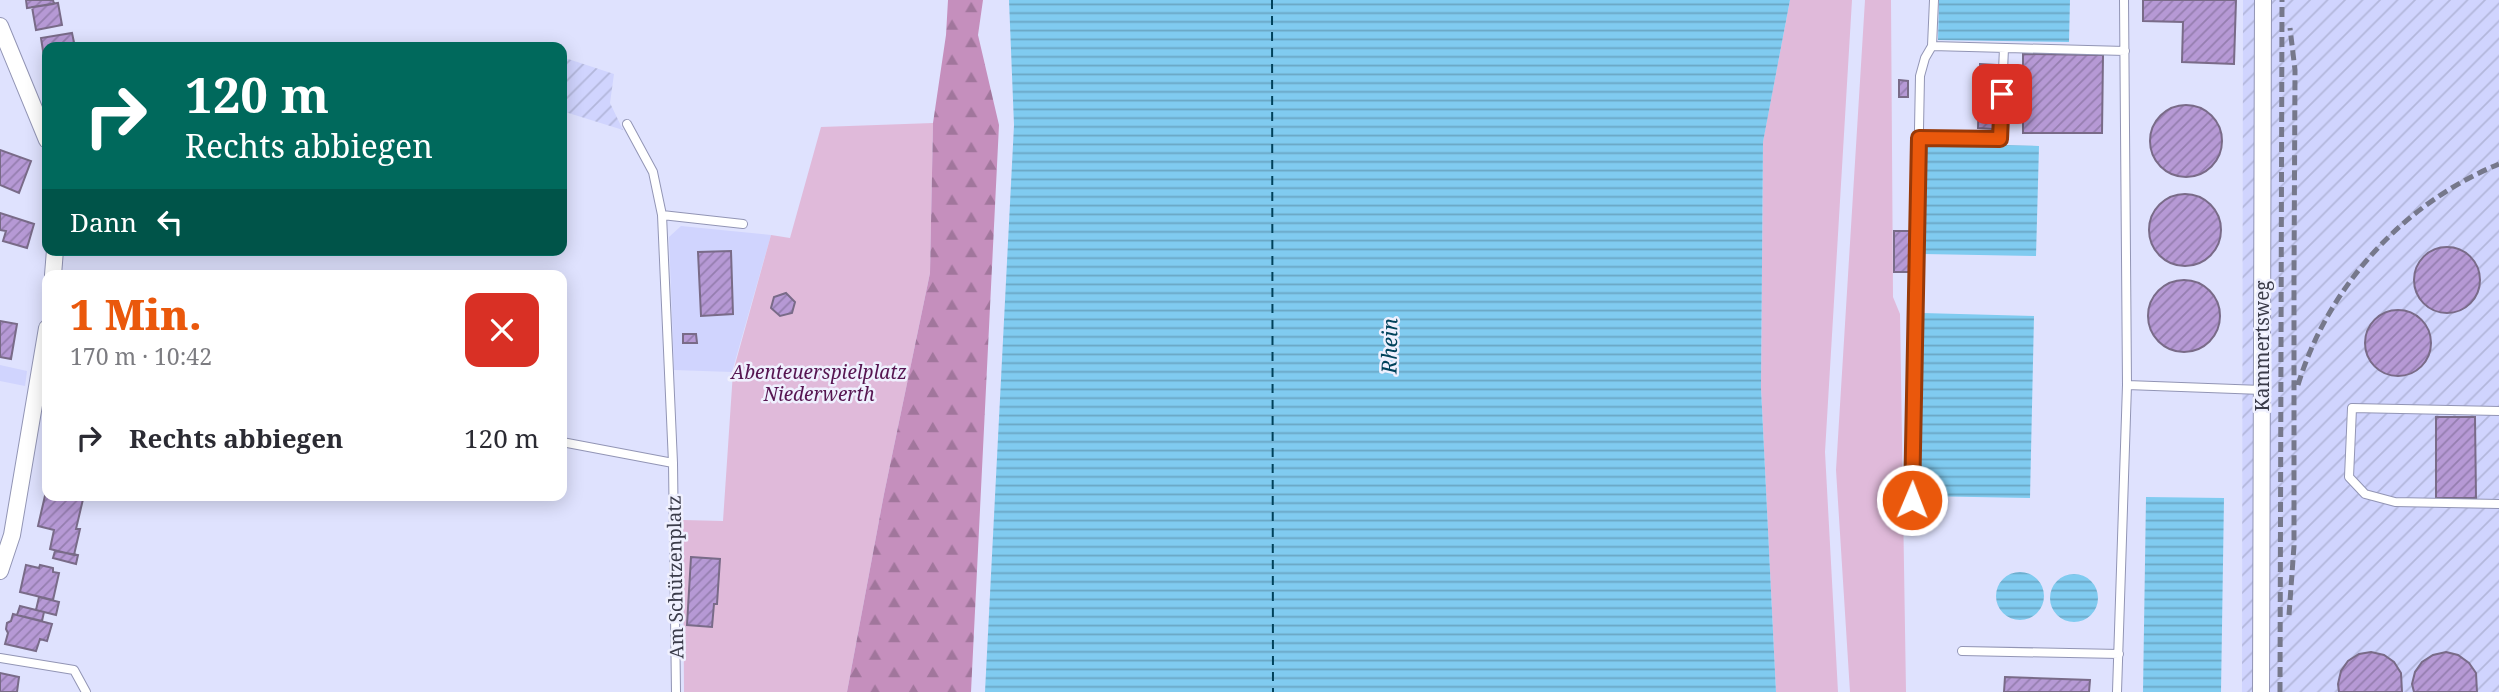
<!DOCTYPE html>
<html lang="de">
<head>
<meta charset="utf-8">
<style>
  :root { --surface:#fff; --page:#f2f2f3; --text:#2b2b33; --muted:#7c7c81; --accent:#ea580c }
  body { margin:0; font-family:"Noto Serif",serif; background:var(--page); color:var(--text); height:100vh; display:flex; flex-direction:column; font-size:26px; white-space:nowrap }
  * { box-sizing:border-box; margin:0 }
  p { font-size:23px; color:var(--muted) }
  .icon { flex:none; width:38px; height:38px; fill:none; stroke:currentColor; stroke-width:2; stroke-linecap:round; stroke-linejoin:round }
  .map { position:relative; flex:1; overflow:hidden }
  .side { position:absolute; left:42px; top:270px; width:525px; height:231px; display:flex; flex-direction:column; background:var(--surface); border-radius:14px; box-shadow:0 4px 18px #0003 }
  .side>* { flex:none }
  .guide { position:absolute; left:42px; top:42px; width:525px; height:214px; border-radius:14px; box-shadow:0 4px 18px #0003; background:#00695c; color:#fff; overflow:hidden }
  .pin { position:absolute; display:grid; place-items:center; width:60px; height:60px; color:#fff; margin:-30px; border-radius:14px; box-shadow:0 4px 10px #0006 }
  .me { position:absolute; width:77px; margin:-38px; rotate:1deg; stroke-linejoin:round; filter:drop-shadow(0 0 5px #0008) }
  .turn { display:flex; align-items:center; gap:24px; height:147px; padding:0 28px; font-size:32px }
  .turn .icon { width:91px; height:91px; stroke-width:2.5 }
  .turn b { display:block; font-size:49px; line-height:60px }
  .then { display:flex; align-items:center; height:66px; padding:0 28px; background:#0003; gap:14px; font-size:26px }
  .round { display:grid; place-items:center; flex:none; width:74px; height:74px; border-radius:14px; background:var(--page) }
  .head { display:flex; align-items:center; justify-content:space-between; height:119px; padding:0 28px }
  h1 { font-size:42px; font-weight:800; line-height:52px; color:var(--accent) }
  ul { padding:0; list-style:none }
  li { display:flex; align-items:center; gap:21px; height:98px; padding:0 28px }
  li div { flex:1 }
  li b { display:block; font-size:26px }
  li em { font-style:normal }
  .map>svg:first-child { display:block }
  .built { fill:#d0d4fe }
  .industrial { fill:url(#industrial-furrows) }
  .green { fill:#e0bada }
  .forest { fill:url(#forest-firs) }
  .water { fill:url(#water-rules) }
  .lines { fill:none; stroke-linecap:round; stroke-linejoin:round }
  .ferry { stroke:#00425b; stroke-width:2; stroke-dasharray:9 7; stroke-linecap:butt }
  .building { fill:url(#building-hatch); stroke:#796b88; stroke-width:2 }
  .lane-casing { stroke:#9295b5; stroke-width:10 }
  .street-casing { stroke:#9295b5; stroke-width:18 }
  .lane { stroke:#fff; stroke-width:8 }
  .street { stroke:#fff; stroke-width:16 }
  .rail { stroke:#76788b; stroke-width:5; stroke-dasharray:10 5; stroke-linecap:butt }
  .route-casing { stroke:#983908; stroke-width:18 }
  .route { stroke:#ea580c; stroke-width:12 }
  .labels { text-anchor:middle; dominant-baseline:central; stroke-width:5; stroke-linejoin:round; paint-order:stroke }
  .street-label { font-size:19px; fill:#3a3b49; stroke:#eff0fe }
  .park-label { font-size:19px; font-style:italic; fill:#561551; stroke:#eff0fe }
  .water-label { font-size:21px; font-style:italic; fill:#00425b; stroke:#eff0fe }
</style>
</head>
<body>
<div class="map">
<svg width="2499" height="692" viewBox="0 0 2499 692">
  <defs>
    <pattern id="industrial-furrows" width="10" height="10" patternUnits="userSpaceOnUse" patternTransform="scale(1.75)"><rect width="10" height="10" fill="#d0d4fe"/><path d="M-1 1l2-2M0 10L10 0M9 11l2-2" fill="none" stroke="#b3b7db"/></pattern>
    <pattern id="forest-firs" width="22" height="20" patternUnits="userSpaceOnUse" patternTransform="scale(1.75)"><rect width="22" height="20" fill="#c58fbd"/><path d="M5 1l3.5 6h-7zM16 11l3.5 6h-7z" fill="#a1769c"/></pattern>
    <pattern id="water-rules" width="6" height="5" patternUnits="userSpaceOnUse" patternTransform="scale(1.75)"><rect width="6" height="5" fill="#80cbf0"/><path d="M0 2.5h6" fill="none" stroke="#6aa6c4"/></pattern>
    <pattern id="building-hatch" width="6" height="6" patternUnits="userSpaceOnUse" patternTransform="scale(1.75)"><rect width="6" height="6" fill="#b699d5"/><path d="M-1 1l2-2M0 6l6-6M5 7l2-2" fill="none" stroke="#957eaf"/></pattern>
  </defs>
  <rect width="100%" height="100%" fill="#dfe2fe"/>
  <path class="built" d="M681,226l90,9 -39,137 -58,-2 -5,-133z
    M0,365l27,6 -2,15 -25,-5z"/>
  <path class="industrial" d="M2243,0h256v692h-257z
    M562,57l52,17 -4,29 13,27 -61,-19z"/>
  <path class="green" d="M1790,0h62l-27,452 13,240h-62l-15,-304 2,-247z
    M1865,0h26l2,297 7,17 6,378h-56l-14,-222z
    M933,123l-3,150 -46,221 -37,198h-163l-1,-172 40,1 10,-149 38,-137 19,3 31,-111z"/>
  <path class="forest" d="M948,0h35l-5,35 21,90 -28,567h-124l37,-198 46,-221 3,-150 13,-88z"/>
  <path class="water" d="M1009,0h781l-27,142 -2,246 15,304h-791l29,-567z
    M1939,0h131l-1,42 -131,-2z
    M1926,143l113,3 -3,110 -113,-2z
    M1922,313l112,3 -4,182 -112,-2z
    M2146,497l78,1 -3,194h-78z
    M1996 596a24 24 0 1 1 48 0a24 24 0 1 1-48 0Z
    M2050 598a24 24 0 1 1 48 0a24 24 0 1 1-48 0Z"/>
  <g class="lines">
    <path class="ferry" d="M1272,0l1,692"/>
  </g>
  <path class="building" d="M26,0h27l1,4 -27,4z
    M2143,0h93l-2,64 -52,-2 1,-40 -40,-1z
    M58,3l4,22 -26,5 -4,-23z
    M72,33l3,14h-28v29l-6,-38z
    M2023,54l80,1 -1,78h-79z
    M1980,64l16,1 -3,64 -15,-1z
    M1899,80l9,1v16h-9z
    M2150 141a36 36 0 1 1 72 0a36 36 0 1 1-72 0Z
    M0,150l31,11 -12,32 -19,-8z
    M2149 230a36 36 0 1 1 72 0a36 36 0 1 1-72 0Z
    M0,213l34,11 -7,24 -24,-7 3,-10 -6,-1z
    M1894,231h17l-1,41h-16z
    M2414 280a33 33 0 1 1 66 0a33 33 0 1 1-66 0Z
    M731,251l2,63 -32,2 -3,-64z
    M2148 316a36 36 0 1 1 72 0a36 36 0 1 1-72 0Z
    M786,293l9,9 -3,11 -12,3 -9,-8 3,-11z
    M2365 343a33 33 0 1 1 66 0a33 33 0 1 1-66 0Z
    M0,321l17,3 -6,35 -11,-2z
    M683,334h13l1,9h-14z
    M2436,417h39l1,81h-40z
    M47,487v8h37l-8,34h4l-6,26 -24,-6 4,-19 -16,-4z
    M55,551l23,4 -2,9 -23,-6z
    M691,557l29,2 -3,45h-3l-2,23 -25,-2z
    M26,565l13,3 1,-3 13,3v4l6,1 -6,27 -33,-8z
    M39,597l20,5 -3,13 -20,-5z
    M20,606l24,6 -2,9 -25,-6z
    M13,614l39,10 -5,17 -7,-2 -4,12 -31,-7 3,-11 -2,-4 1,-6 4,-2z
    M2371,652l13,3 10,7 7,11 1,19h-63l-1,-8 3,-13 7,-10 11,-7z
    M2446,652l12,3 11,8 7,10 1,19h-63l-2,-8 3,-12 7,-10 11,-7z
    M0,673l19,4 -2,15h-17z
    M2005,677l85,3 -1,12h-85z"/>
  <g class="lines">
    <defs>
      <path id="lane" d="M2124,0l3,385
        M1932,46l193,5
        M627,124l26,48 9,43 11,248 3,229
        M1919,138l81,2 4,-92
        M662,215l81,9
        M2499,411l-147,-3 -3,69 16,17 30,8 104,2
        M562,442l111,21
        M1912,500l8,-424 5,-18 7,-12 2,-46
        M1962,651l157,3
        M0,658l74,12 12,22
        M2117,692l10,-307 135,5"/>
      <path id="street" d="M0,26l47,114
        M53,275l2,-25
        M0,571l12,-36 35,-207
        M2261,692l2,-692"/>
    </defs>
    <use href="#lane" class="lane-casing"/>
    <use href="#street" class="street-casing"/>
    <use href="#lane" class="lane"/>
    <use href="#street" class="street"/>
    <path class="rail" d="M2298,385c30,-99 106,-182 201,-221
      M2289,615l5,-69v-267l1,-209 -5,-42
      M2280,692l2,-692"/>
  </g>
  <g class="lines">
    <defs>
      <path id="route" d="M1912,500l7,-362 81,1 2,-45"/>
    </defs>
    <use href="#route" class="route-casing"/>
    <use href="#route" class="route"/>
  </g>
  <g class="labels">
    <g class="street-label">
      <text transform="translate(2262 346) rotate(-90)">Kammertsweg</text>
      <text transform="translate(675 577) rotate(-91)">Am Schützenplatz</text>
    </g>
    <g class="park-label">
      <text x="819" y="372">Abenteuerspielplatz<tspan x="819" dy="22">Niederwerth</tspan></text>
    </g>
    <g class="water-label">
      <text transform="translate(1389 346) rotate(-89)">Rhein</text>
    </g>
  </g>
</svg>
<div class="pin" style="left:2002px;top:94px;background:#d93025"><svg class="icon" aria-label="arrive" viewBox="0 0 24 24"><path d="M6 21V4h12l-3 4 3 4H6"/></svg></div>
<svg class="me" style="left:1912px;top:500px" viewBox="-20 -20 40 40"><circle r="17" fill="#ea580c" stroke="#fff" stroke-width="3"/><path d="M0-11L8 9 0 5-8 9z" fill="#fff"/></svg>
<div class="guide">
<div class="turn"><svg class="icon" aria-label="right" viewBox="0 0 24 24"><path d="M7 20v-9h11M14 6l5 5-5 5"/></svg><div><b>120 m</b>Rechts abbiegen</div></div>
<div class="then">Dann<svg class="icon" aria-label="left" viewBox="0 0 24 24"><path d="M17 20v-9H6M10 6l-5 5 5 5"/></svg></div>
</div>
<section class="side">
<div class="head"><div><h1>1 Min.</h1><p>170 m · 10:42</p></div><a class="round" style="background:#d93025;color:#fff"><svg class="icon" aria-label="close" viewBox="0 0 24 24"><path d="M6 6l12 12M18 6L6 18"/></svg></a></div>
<ul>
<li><svg class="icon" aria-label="right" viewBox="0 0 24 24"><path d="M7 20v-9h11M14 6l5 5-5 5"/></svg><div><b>Rechts abbiegen</b></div><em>120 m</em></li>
</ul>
</section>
</div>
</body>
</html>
